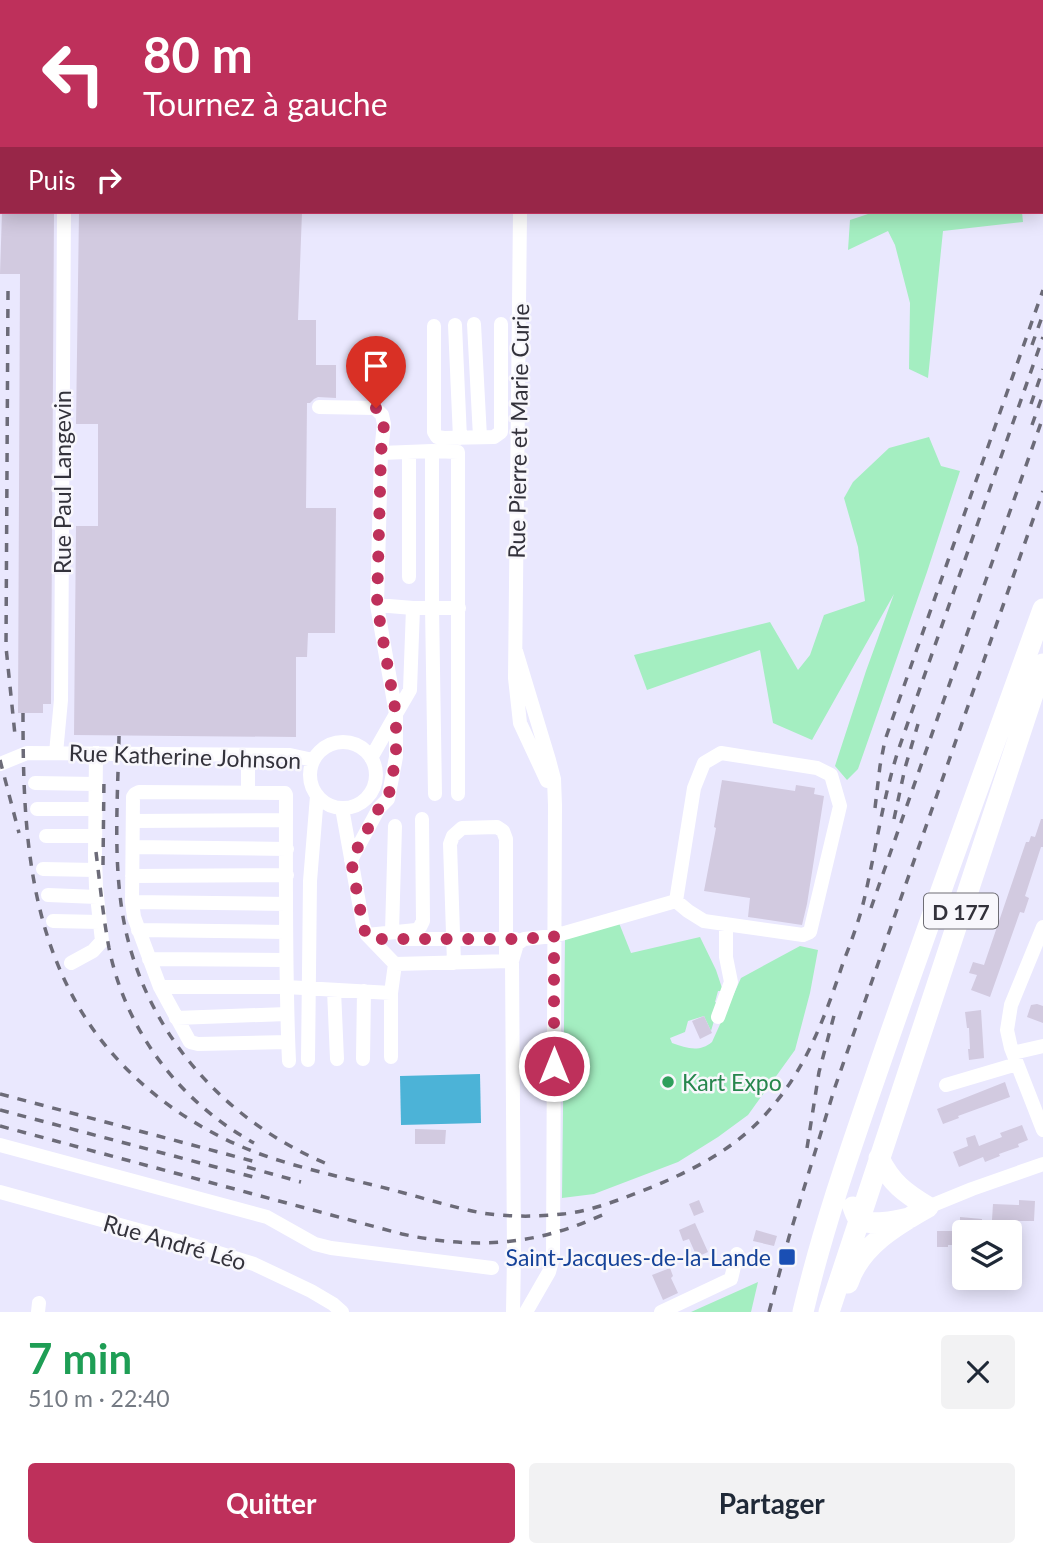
<!DOCTYPE html>
<html lang="fr">
<head>
<meta charset="utf-8">
<style>
  :root { --surface:#fff; --page:#f2f2f3; --text:#1f2937; --muted:#747a83; --accent:#be305b }
  body { margin:0; font-family:Lato,sans-serif; background:var(--page); color:var(--text); height:100vh; display:flex; flex-direction:column; font-size:26px; white-space:nowrap }
  * { box-sizing:border-box; margin:0 }
  p { font-size:23px; color:var(--muted) }
  .icon { flex:none; width:38px; height:38px; fill:none; stroke:currentColor; stroke-width:2; stroke-linecap:round; stroke-linejoin:round }
  .map { position:relative; height:1312px; overflow:hidden }
  .sheet { display:flex; flex-direction:column; background:var(--surface); flex:1 }
  .sheet>* { flex:none }
  .guide { position:absolute; left:0px; top:0px; width:1043px; height:214px; box-shadow:0 4px 18px #0003; background:#be305b; color:#fff; overflow:hidden }
  .tools { position:absolute; left:952px; top:1220px; display:grid; gap:14px }
  .tools a { display:grid; place-items:center; width:70px; height:70px; border-radius:7px; background:var(--surface); box-shadow:0 4px 18px #0003; font-size:35px }
  .pin { position:absolute; display:grid; place-items:center; width:60px; height:60px; color:#fff; margin:-72px -30px; border-radius:50% 50% 50% 0; rotate:-45deg; box-shadow:0 0 7px #0007 }
  .pin .icon { rotate:45deg }
  .me { position:absolute; width:77px; margin:-38px; rotate:0deg; stroke-linejoin:round; filter:drop-shadow(0 0 5px #0008) }
  .turn { display:flex; align-items:center; gap:24px; height:147px; padding:0 28px; font-size:32px }
  .turn .icon { width:91px; height:91px; stroke-width:2.5 }
  .turn b { display:block; font-size:49px; line-height:60px }
  .then { display:flex; align-items:center; height:66px; padding:0 28px; background:#0003; gap:14px; font-size:26px }
  .round { display:grid; place-items:center; flex:none; width:74px; height:74px; border-radius:7px; background:var(--page) }
  .overview { display:flex; align-items:center; justify-content:space-between; height:119px; padding:0 28px }
  h1 { font-size:42px; font-weight:700; line-height:52px; color:#1e9e55 }
  .primary-button { display:flex; gap:14px; margin-top:auto; padding:14px 28px }
  .primary-button a { flex:1; height:80px; border-radius:7px; background:var(--accent); color:#fff; font-size:28px; font-weight:700; line-height:80px; text-align:center }
  .primary-button a+a { background:var(--page); color:var(--text) }
  .map>svg:first-child { display:block }
  .green { fill:#a4eec1 }
  .water { fill:#4cb3d7 }
  .building { fill:#d2cae0 }
  .lines { fill:none; stroke-linecap:round; stroke-linejoin:round }
  .minor { stroke:#fff; stroke-width:14 }
  .highway { stroke:#fff; stroke-width:21 }
  .rail { stroke:#6c6b78; stroke-width:3.5; stroke-dasharray:9 9; stroke-linecap:butt }
  .route { stroke:#be305b; stroke-width:12; stroke-dasharray:0 21.6 }
  .leisure-dot { fill:#2e9e5b; stroke:#f8f7fc; stroke-width:2.5 }
  .transit-dot { fill:#1a4fb4; stroke:#f8f7fc; stroke-width:2.5 }
  .labels { text-anchor:middle; dominant-baseline:central; stroke-width:5; stroke-linejoin:round; paint-order:stroke }
  .shield { fill:#f8f7fc; stroke:#6e6d75; stroke-width:2 }
  .shield-label { font-size:21px; font-weight:bold; fill:#33323b }
  .street-label { font-size:23px; fill:#33323b; stroke:#f8f7fc }
  .leisure-label { font-size:23px; fill:#27864d; stroke:#f8f7fc; text-anchor:start }
  .transit-label { font-size:23px; fill:#164399; stroke:#f8f7fc; text-anchor:end }
</style>
</head>
<body>
<div class="map">
<svg width="1043" height="1312" viewBox="0 0 1043 1312">
  <rect width="100%" height="100%" fill="#eae8fe"/>
  <path class="green" d="M874,212h148l1,10 -80,9 -15,147 -19,-9 1,-66 -15,-58 -7,-14 -40,19 2,-30z
    M929,437l12,29 19,5 -33,101 -69,197 -11,11 -12,-14 31,-95 28,-77 -82,146 -39,-17 -13,-73 -113,40 -13,-35 136,-33 28,48 12,-15 14,-40 41,-14 -7,-54 -14,-49 9,-16 36,-34z
    M619,923l12,30 69,-16 16,33 7,21h-5l-3,11 4,2 -8,27 -7,-15 -16,5 -3,11 -15,6 2,5c14,5 27,10 40,-1l29,-64 59,-32 18,4 -8,43 -15,57 -47,65 -30,22 -40,25 -84,32 -32,4 3,-260z
    M758,1282l-7,30h-60z"/>
  <path class="water" d="M480,1074l1,49 -80,2 -1,-49z"/>
  <path class="building" d="M2,212h52l-3,488v4h-8v9h-25l2,-439h-20z
    M79,212h223l-4,108h18v45h20v33l-18,-1 -4,2 -4,4h-3l-1,105h30l-1,125h-27l-1,24h-11v80l-222,-2 2,-209h22v-102h-22z
    M722,780l73,11 1,-6 19,3 -1,6 10,2 -17,108 -5,21 -54,-8 2,-19 -46,-7 12,-63 -2,-1z
    M1041,819h2v28h-2l-16,49 4,2 -5,15 -4,-1 -30,85 -19,-7 6,-15 -8,-2 4,-11 11,3 42,-123h3l2,-6 4,1z
    M1037,1004l6,2v17l-16,-6 4,-12z
    M981,1010l3,48 -15,2 -1,-11h2l-1,-21h-2l-2,-16z
    M704,1016l8,17 -12,6 -8,-18z
    M1005,1082l5,15 -52,19 1,2 -16,6 -6,-15z
    M1022,1125l6,15 -10,4 1,3 -20,7 1,2 -15,6 -2,-5 -24,10 -6,-15 15,-6 -2,-8 9,-3 4,11 23,-9 -2,-4z
    M415,1129l31,1 -1,14h-30z
    M699,1200l5,12 -10,4 -5,-12z
    M1019,1200l16,1 -1,20h-15v2h-9v-3h-18l1,-16 26,1z
    M960,1217l22,2v13h-22z
    M695,1223l13,29 -11,5 -8,-18 -6,2 -4,-11z
    M756,1230l21,6 -3,10 -21,-5z
    M937,1231h17v14h-6v2h-11z
    M670,1268l3,8 -2,2 7,15 -15,7 -11,-25z"/>
  <g class="lines">
    <path class="minor" d="M23,2l1,-2
      M57,2v-2
      M303,2v-2
      M522,2v-2
      M0,65h2
      M0,148l2,1
      M520,212l-5,466 5,45 27,58
      M474,324l6,113
      M455,325l5,113
      M434,326v106l3,5 7,1 50,-1 7,-5v-108
      M319,407l56,1 7,7 2,9 -3,29 -4,152 19,109 -25,44
      M432,451v156l3,187
      M409,452v125
      M381,453l51,-2 26,1v342
      M377,605l36,3h46
      M516,651l33,109 5,19 1,26 -2,452 -4,15 -23,40
      M310 775a33 33 0 1 1 66 0a33 33 0 1 1-66 0Z
      M56,753l5,-53 3,-488
      M721,753l96,15 14,7 9,31 -30,126 -7,3 -99,-14 -16,-10 -12,-10 18,-113 10,-25z
      M0,764l27,-11 263,2 23,5
      M35,783l60,1
      M248,792v-37
      M342,808l21,117 4,10 28,29 117,-3
      M37,809h58
      M133,821l153,-1
      M46,836h49
      M133,847l154,2
      M351,860l28,-52 9,-9 8,-42v-43l14,-24 3,-82
      M43,869l52,1
      M132,876l155,-1
      M48,895l49,2
      M132,902l154,2
      M53,921l47,1
      M1043,927l-32,78 -4,25 4,18 32,82
      M138,930l147,2
      M392,932l3,-106
      M367,935l49,-5 4,-3 3,-6 -1,-102
      M403,939h112
      M149,959l137,1
      M71,963l22,-12 9,-10 -6,-54 -1,-30 1,-104
      M454,963l-4,-119 3,-8 9,-8 35,-1 6,4 3,8v122
      M160,987h126l105,6
      M334,990l3,69
      M718,1017l13,-35 -5,-25v-33
      M176,1018l111,-4
      M288,1042l-90,2 -8,-2 -30,-55 -26,-70 -2,-15 1,-105 2,-3 4,-2 146,1 1,2c0,89 -1,178 3,266
      M1013,1053l30,-7
      M391,1057v-64l4,-29
      M363,1059l1,-68
      M308,1060l2,-179 7,-85
      M946,1085l71,-21
      M0,1145l267,72 48,27 16,4 161,20
      M0,1192l196,54 58,18 57,27 22,13 9,8
      M928,1207l44,-18 71,-25
      M38,1312l1,-9
      M513,1312l1,-56 -2,-295 5,-17 7,-5 30,-3 122,-35
      M661,1312l70,-33 6,-25"/>
    <path class="highway" d="M879,1158c12,25 26,35 49,49
      M853,1207c1,2 3,9 5,11 11,9 39,3 51,0
      M848,1283c12,-37 48,-58 80,-76
      M803,1312c21,-90 52,-176 82,-263 51,-147 105,-293 158,-440
      M829,1312l214,-648"/>
    <path class="rail" d="M8,291l-2,356 9,88
      M1032,345l11,-31
      M1031,404l12,-35
      M1032,425l11,-31
      M23,713c0,112 4,224 72,319 41,56 100,98 165,122 42,15 86,24 129,35 31,8 62,18 93,24 26,4 55,4 81,1 28,-3 53,-13 79,-23 48,-19 95,-42 129,-83 36,-41 55,-94 72,-145 8,-21 16,-42 21,-63 12,-51 19,-103 35,-152l144,-411
      M119,736c-1,51 -5,109 1,159 13,125 98,225 212,271
      M0,760l19,73
      M875,808l5,-42 5,-26 158,-450
      M894,819l11,-51 13,-44
      M96,852c4,32 7,64 13,96 17,84 71,154 145,195
      M103,865l1,-88
      M871,908l172,-491
      M0,1094l260,69
      M0,1110l257,68
      M0,1126l402,108c50,11 101,13 151,-1 19,-5 38,-13 56,-21
      M807,1148l12,-76 17,-64
      M247,1167l54,15
      M769,1312l20,-75 46,-150 208,-596"/>
  </g>
  <g class="lines">
    <path class="route" d="M376,408l6,7 2,9 -3,29 -4,152 19,109v43l-8,42 -9,9 -28,52 12,65 3,10 5,4h153l30,-3v130"/>
  </g>
  <circle class="leisure-dot" cx="668" cy="1082" r="7"/>
  <rect class="transit-dot" x="778" y="1248" width="18" height="18" rx="3.5"/>
  <g class="labels">
    <rect class="shield" x="924" y="893.5" width="74" height="35" rx="5"/>
    <g class="shield-label">
      <text x="961" y="911">D 177</text>
    </g>
    <g class="street-label">
      <text transform="translate(518 431) rotate(-89)">Rue Pierre et Marie Curie</text>
      <text transform="translate(62 482) rotate(-90)">Rue Paul Langevin</text>
      <text transform="translate(185 756) rotate(2)">Rue Katherine Johnson</text>
      <text transform="translate(175 1242) rotate(16)">Rue André Léo</text>
    </g>
    <g class="leisure-label">
      <text x="682" y="1082">Kart Expo</text>
    </g>
    <g class="transit-label">
      <text x="771" y="1257">Saint-Jacques-de-la-Lande</text>
    </g>
  </g>
</svg>
<div class="tools">
<a><svg class="icon" aria-label="layers" viewBox="0 0 24 24"><path d="M12 4l9 5-9 5-9-5zM3 14l9 5 9-5"/></svg></a>
</div>
<div class="pin" style="left:376px;top:408px;background:#d93025"><svg class="icon" aria-label="arrive" viewBox="0 0 24 24"><path d="M6 21V4h12l-3 4 3 4H6"/></svg></div>
<svg class="me" style="left:554px;top:1066px" viewBox="-20 -20 40 40"><circle r="17" fill="#be305b" stroke="#fff" stroke-width="3"/><path d="M0-11L8 9 0 5-8 9z" fill="#fff"/></svg>
<div class="guide">
<div class="turn"><svg class="icon" aria-label="left" viewBox="0 0 24 24"><path d="M17 20v-9H6M10 6l-5 5 5 5"/></svg><div><b>80 m</b>Tournez à gauche</div></div>
<div class="then">Puis<svg class="icon" aria-label="right" viewBox="0 0 24 24"><path d="M7 20v-9h11M14 6l5 5-5 5"/></svg></div>
</div>
</div>
<section class="sheet">
<div class="overview"><div><h1>7 min</h1><p>510 m · 22:40</p></div><a class="round"><svg class="icon" aria-label="close" viewBox="0 0 24 24"><path d="M6 6l12 12M18 6L6 18"/></svg></a></div>
<div class="primary-button"><a>Quitter</a><a>Partager</a></div>
</section>
</body>
</html>
